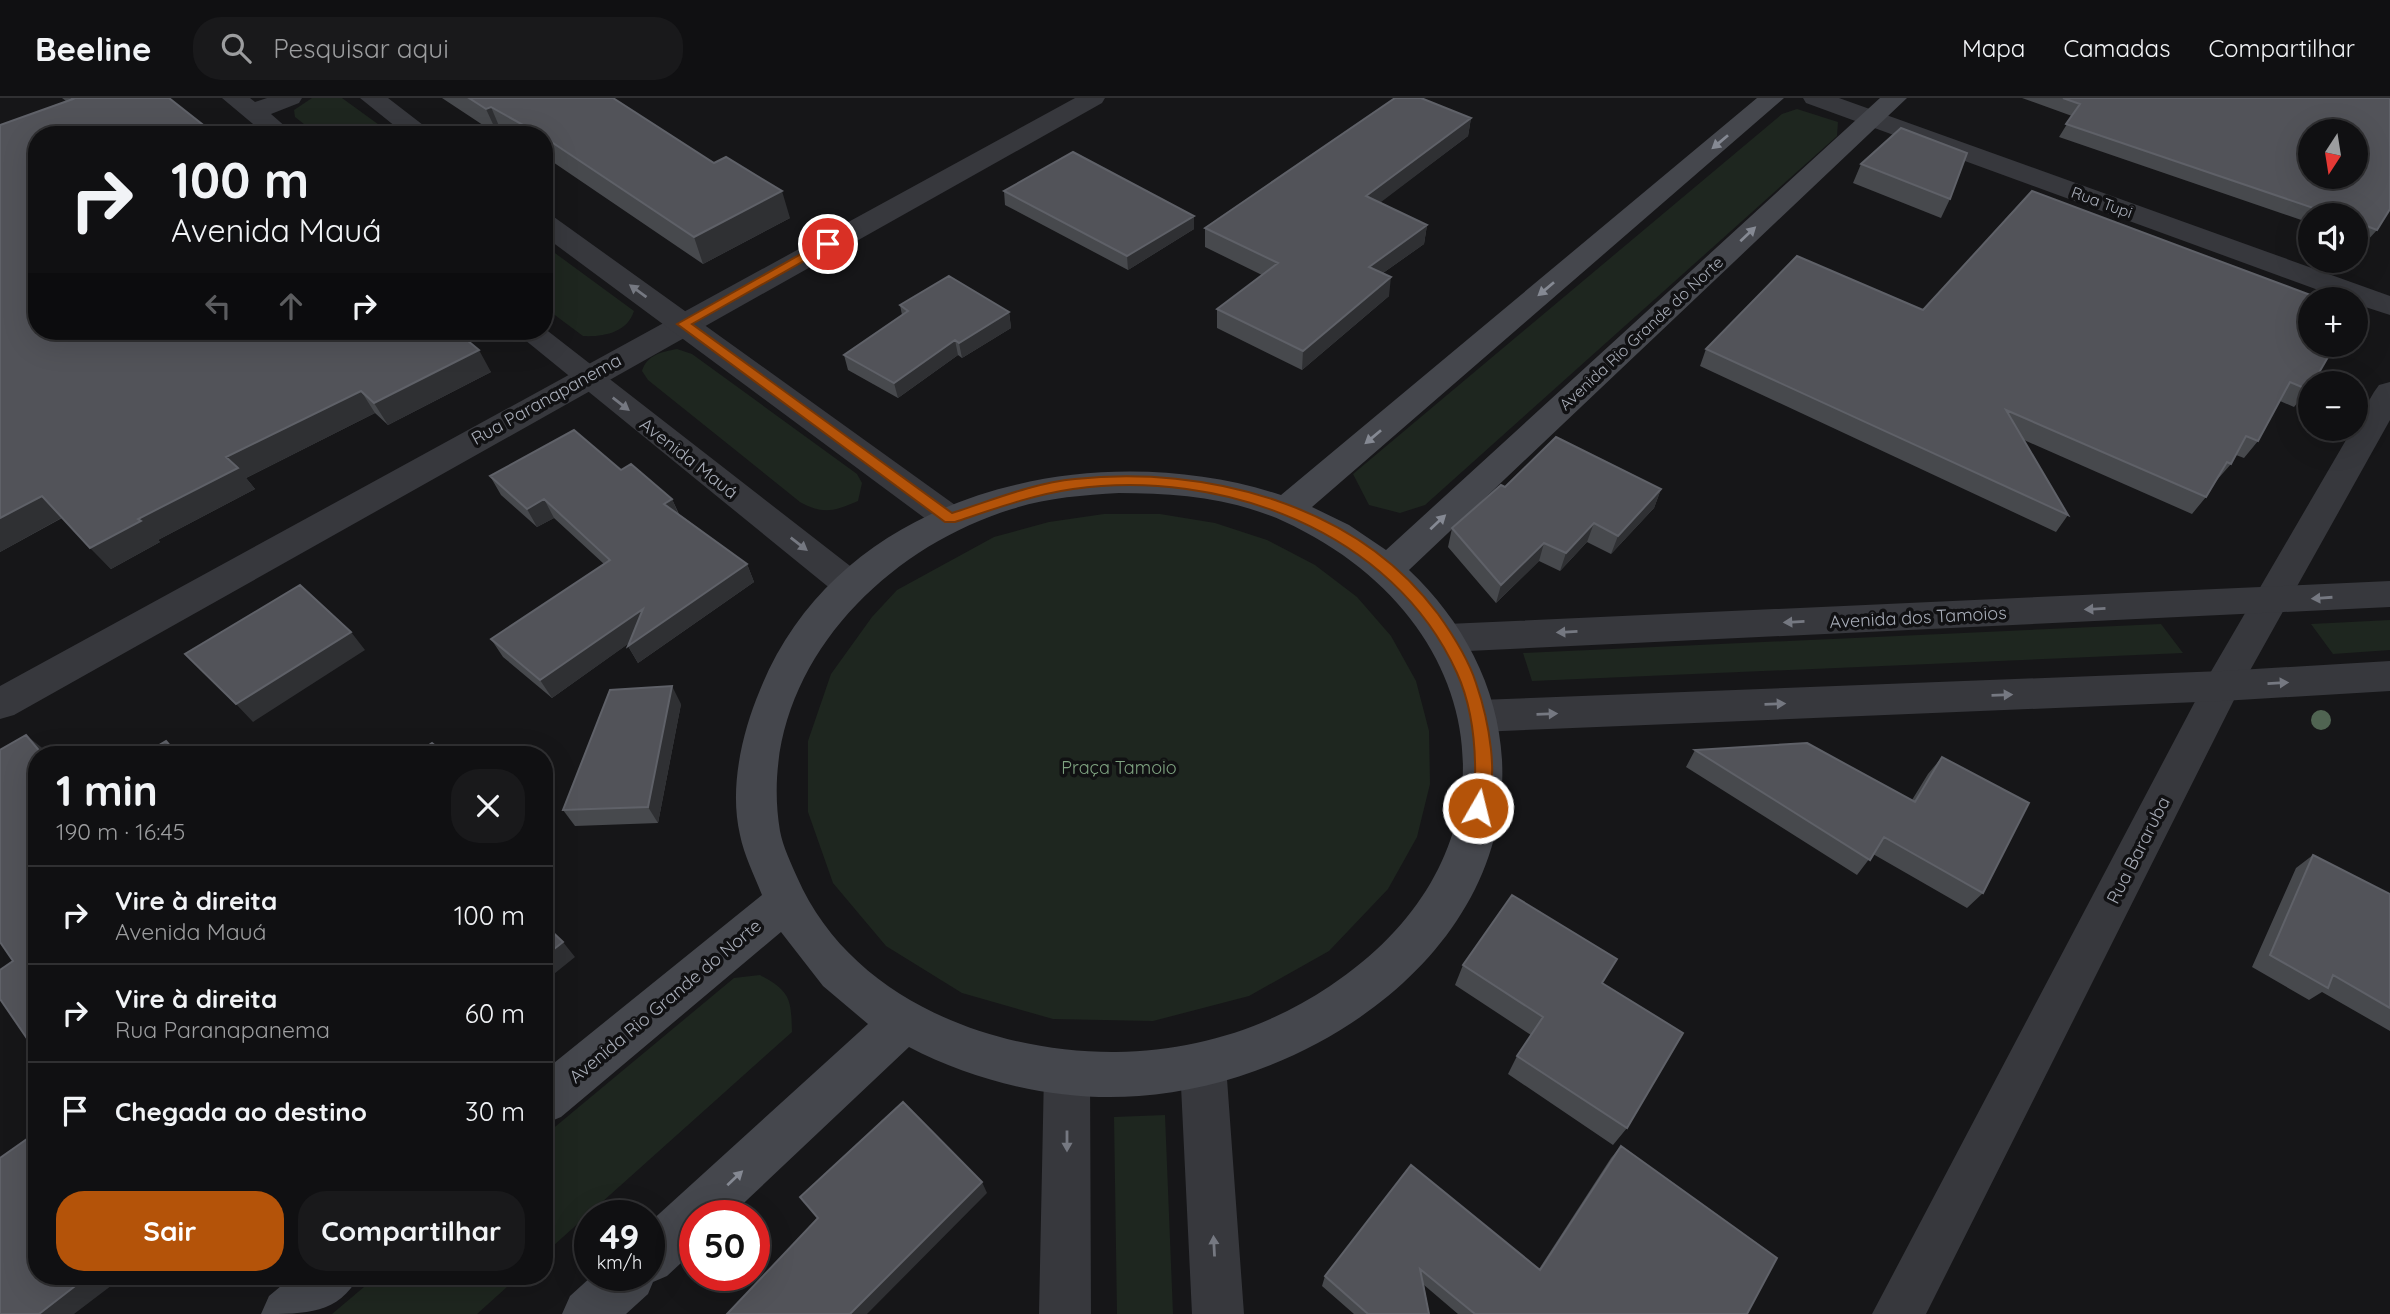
<!DOCTYPE html>
<html lang="pt">
<head>
<meta charset="utf-8">
<style>
  :root { --surface:#101012; --page:#19191b; --text:#f1f3f6; --muted:#9c9d9f; --line:#303032; --accent:#b45309 }
  body { margin:0; font-family:Quicksand,sans-serif; background:var(--page); color:var(--text); height:100vh; display:flex; flex-direction:column; font-size:26px; white-space:nowrap }
  * { box-sizing:border-box; margin:0 }
  p { font-size:23px; color:var(--muted) }
  .icon { flex:none; width:38px; height:38px; fill:none; stroke:currentColor; stroke-width:2; stroke-linecap:round; stroke-linejoin:round }
  .map { position:relative; flex:1; overflow:hidden }
  .details { position:absolute; left:28px; top:648px; width:525px; height:539px; display:flex; flex-direction:column; background:var(--surface); border-radius:28px; box-shadow:0 7px 28px #0002,0 0 0 2px var(--line) }
  .details>* { flex:none }
  .guide { position:absolute; left:28px; top:28px; width:525px; height:214px; border-radius:28px; box-shadow:0 7px 28px #0002,0 0 0 2px var(--line); background:#101012; color:var(--text); overflow:hidden }
  .needle { width:46px; rotate:192deg }
  .controls { position:absolute; left:2298px; top:21px; display:grid; gap:14px }
  .controls a { display:grid; place-items:center; width:70px; height:70px; border-radius:50%; background:var(--surface); box-shadow:0 7px 28px #0002,0 0 0 2px var(--line); font-size:35px }
  .speed { position:absolute; left:574px; top:1102px; display:flex; gap:14px; font-size:35px; font-weight:700; text-align:center }
  .speed>* { display:grid; place-content:center; width:91px; height:91px; border-radius:50%; background:var(--surface); box-shadow:0 7px 28px #0002,0 0 0 2px var(--line); line-height:1 }
  .speed small { font-size:18px; font-weight:400 }
  .speed .limit { border:10px solid #d22; background:#fff; color:#111 }
  .pin { position:absolute; display:grid; place-items:center; width:60px; height:60px; color:#fff; margin:-30px; border:4px solid #fff; border-radius:50%; box-shadow:0 2px 7px #0007 }
  .me { position:absolute; width:77px; margin:-38px; rotate:8deg; stroke-linejoin:round; filter:drop-shadow(0 0 5px #0008) }
  .turn { display:flex; align-items:center; gap:24px; height:147px; padding:0 28px; font-size:32px }
  .turn .icon { width:91px; height:91px; stroke-width:2.5 }
  .turn b { display:block; font-size:49px; line-height:60px }
  .lanes { display:flex; align-items:center; height:66px; padding:0 28px; background:#0003; justify-content:center; gap:35px; direction:ltr }
  .lanes .off { opacity:.35 }
  .round { display:grid; place-items:center; flex:none; width:74px; height:74px; border-radius:28px; background:var(--page) }
  .summary { display:flex; align-items:center; justify-content:space-between; height:119px; padding:0 28px }
  h1 { font-size:42px; font-weight:700; line-height:52px }
  .primary-button { display:flex; gap:14px; margin-top:auto; padding:14px 28px }
  .primary-button a { flex:1; height:80px; border-radius:28px; background:var(--accent); color:#fff; font-size:28px; font-weight:700; line-height:80px; text-align:center }
  .primary-button a+a { background:var(--page); color:var(--text) }
  ul { padding:0; list-style:none }
  li { display:flex; align-items:center; gap:21px; height:98px; padding:0 28px; border-top:2px solid var(--line) }
  li div { flex:1 }
  li b { display:block; font-size:26px }
  li em { font-style:normal }
  header { display:flex; align-items:center; gap:42px; box-sizing:border-box; height:98px; padding:0 35px; background:var(--surface); border-bottom:2px solid var(--line) }
  header strong { font-size:33px }
  nav { display:flex; gap:38px; margin-inline-start:auto; font-size:24px }
  .search { width:490px; height:63px; background:var(--page); display:flex; align-items:center; gap:18px; box-sizing:border-box; padding:0 24px; border-radius:28px; color:var(--muted); font-size:26px }
  .map>svg:first-child { display:block }
  .green { fill:#1e261f }
  .lines { fill:none; stroke-linecap:round; stroke-linejoin:round }
  .minor { fill:#37383d; fill-rule:evenodd }
  .tertiary { fill:#37383d; fill-rule:evenodd }
  .secondary { fill:#45474d; fill-rule:evenodd }
  .tree { fill:#506452 }
  .wall { fill:#47494d }
  .shaded-wall { fill:#2f3033 }
  .building { fill:#525359; stroke:#5f6168; stroke-width:2; fill-rule:evenodd }
  .oneway { fill:#858993 }
  .oneway2 { fill:#757881 }
  .route { fill:#b45309; stroke:#753606; stroke-width:2 }
  .labels { text-anchor:middle; dominant-baseline:central; stroke-width:7; stroke-linejoin:round; paint-order:stroke }
  .far-street-label { font-size:16px; fill:#a8adb8; stroke:#111113 }
  .street-label { font-size:18px; fill:#a8adb8; stroke:#111113 }
  .park-label { font-size:18px; fill:#7fa381; stroke:#111113 }
</style>
</head>
<body>
<header>
<strong>Beeline</strong>
<div class="search"><svg class="icon" aria-label="search" viewBox="0 0 24 24"><circle cx="10" cy="10" r="6"/><path d="M15 15l6 6"/></svg>Pesquisar aqui</div>
<nav><a>Mapa</a><a>Camadas</a><a>Compartilhar</a></nav>
</header>
<div class="map">
<svg width="2390" height="1216" viewBox="0 0 2390 1216">
  <rect width="100%" height="100%" fill="#161618"/>
  <path class="green" d="M312,0h30l51,37h-75l-23,-18 -1,-7z
    M1797,11l41,13 -1,14 -412,369 -25,8 -31,-8 -16,-31 429,-360z
    M544,147l90,66c-7,22 -31,26 -51,25l-39,-29z
    M677,251l15,5 165,120 5,9 -4,18c-24,10 -34,14 -58,1l-152,-122 -6,-9c5,-16 19,-19 35,-22z
    M1104,416h56l55,9 52,17 48,25 42,32 34,39 25,45 13,50 1,53 -13,53 -29,52 -59,62 -80,45 -96,25 -100,-2 -91,-26 -76,-47 -53,-63 -25,-71v-71l23,-67 41,-57 25,-27 97,-53 55,-15z
    M2390,522v30l-57,4 -22,-30z
    M2161,526l22,29 -651,28 -9,-28z
    M760,877c31,17 31,24 32,57l-248,222v-118l190,-158z
    M1165,1017l8,199h-56l-3,-197z
    M377,1178h142l-42,38h-145z"/>
  <g class="lines">
    <path class="minor" d="M1075,0h30l-3,5 -1088,612 -14,4v-33z
      M1803,0h36l551,198v19l-34,-11v-5h-13l-537,-196z
      M2390,284v38l-152,272 -312,622h-54l337,-639 165,-283 5,-7z"/>
    <path class="tertiary" d="M222,0h28l5,4 12,-4h35l-3,5 -28,11 24,21h-29z
      M360,0h28l48,37h-30z
      M544,117l10,2 408,293 5,9 -5,9 -12,3 -12,-3 -394,-292z
      M544,230l319,248 5,9 -5,9 -13,4 -13,-4 -323,-263h30z
      M2390,483v26l-943,45 -13,-4 -5,-10 5,-10 13,-4z
      M2390,563v30l-168,10 -743,31 -14,-5 -5,-11 5,-11 14,-5 743,-29z
      M1203,945l16,6 7,16 18,249h-52l-12,-249 7,-16z
      M1067,952l17,7 6,16 1,241h-52l5,-241 6,-16z"/>
    <path class="secondary" d="M1757,0h27l-472,409 37,18 37,25 494,-452h27l-498,472c53,50 89,116 93,190 10,192 -191,324 -363,336 -78,6 -161,-13 -230,-49l-179,169h-35v34l-28,26 -14,6 -5,12 -22,20h-64l8,-18 22,-20h57v-53l219,-199 -45,-38 -42,-54 -220,185 -17,7v-53l218,-176c-8,-20 -18,-40 -22,-60 -11,-47 2,-102 20,-145 80,-200 334,-256 521,-195zM1119,395c56,0 113,5 164,28 212,97 248,332 47,465 -64,43 -137,65 -214,66 -124,1 -266,-53 -319,-175 -6,-14 -14,-30 -17,-46 -25,-151 95,-280 232,-322 34,-11 71,-14 107,-16z
      M293,1178h66c-21,38 -52,38 -98,38l8,-18z"/>
  </g>
  <circle class="tree" cx="2321" cy="622" r="10"/>
  <path class="wall" d="M62,0h107l322,274 -103,53 -13,-12 -129,65 9,11 -97,51 2,2 -49,27 -49,-51 -62,34v-427l66,-24z
    M442,0h171l177,120 -87,46 -159,-108v-21h-38l-4,-2 -4,2z
    M2022,0h368l-13,132 -11,12 -10,-4v-23h-46v8l-251,-86 13,-21z
    M1471,20l-3,18 -88,66 47,23 -3,19 -41,29 6,23 -87,74 -85,-42v-19l45,-34 -57,-28v-19z
    M1861,66l89,35 -9,19 -88,-35z
    M1004,93l190,25v13l-66,41 -123,-65z
    M2310,201v89l-16,19 -14,-6 -22,40 -14,17 -8,-3 -5,9 -15,17 -10,16 -14,17 -168,-74 44,75 -12,17 -356,-166 6,-17 217,-39z
    M900,207l109,7 2,16 -49,30 -4,-3 -60,43 -50,-28 -4,-15 58,-40z
    M621,372l51,29 7,15 68,50 7,18 -116,81 -10,-17 1,-3 -77,55 -49,-41 -12,-18 113,-75 -50,-46 -17,9 -36,-32 -11,-19z
    M1505,389l156,2 -7,19 -43,46 -24,-12 -27,29 -21,-10 -43,42 -48,-56 4,-19z
    M681,606l-23,119 -83,3 -12,-16z
    M1695,652l217,50 16,-26 14,-17 41,136 -16,15 -94,-54 -16,21 -171,-108z
    M2313,757l77,39v137l-68,-39 -13,8 -57,-33 44,-99z
    M1463,867l140,18 24,145 -14,17 -105,-71 9,-18 14,-21 -76,-50z
    M1621,1048l126,168h-289l-34,-29 5,29h-75l-32,-28 3,-10 86,-111 128,104 72,-111z"/>
  <path class="shaded-wall" d="M491,9l11,26 -4,2 -12,-26z
    M1471,20l-3,18 -104,79 2,-19z
    M782,93l8,27 -87,46 -9,-27z
    M1194,118v13l-66,41 -1,-14z
    M1427,127l-3,19 -58,41 3,-18z
    M1391,179l-2,19 -87,74 1,-19z
    M1009,214l2,16 -49,30 -3,-15z
    M955,242l3,15 -60,43 -4,-15z
    M479,252l12,22 -103,53 -14,-22z
    M361,293l14,22 -129,65 9,11 -97,51 2,2 -49,27 -21,-21 48,-29 88,-62z
    M1661,391l-7,19 -43,46 7,-18z
    M42,398l21,21 -63,35v-34z
    M544,401l10,19 -17,9 -10,-18z
    M672,401l8,19 -16,-14z
    M1594,425l-7,19 -27,29 6,-18z
    M1544,445l-5,18 -43,42 5,-18z
    M747,466l7,18 -116,81 -10,-17z
    M643,511l9,18 -100,71 -12,-18z
    M351,534l14,18 -112,72 -17,-18z
    M672,588l9,18 -23,119 -10,-16z
    M26,637l20,16 2,3h-6z
    M563,844l12,15 -31,25v-25z
    M982,1084l5,11 -120,121h-17z
    M88,1178h36l-50,38h-35z"/>
  <path class="building" d="M72,0h97l47,37h-179v196h419l23,19 -105,53 -13,-12 -135,66 12,11 -100,51 3,2 -51,27 -48,-52 -42,22v-393l73,-26z
    M469,0h144l101,65 12,-6 56,34 -88,46 -150,-100v-2h-3l-50,-28 -5,2z
    M1395,0h26l50,20 -105,78 61,29 -58,42 22,10 -88,74 -86,-42 61,-46 -73,-35z
    M2063,0h327v111l-13,21 -21,-8v-7h-22l-268,-91 14,-20zM2310,33h46v46h-46z
    M1901,30l66,25 -17,46 -89,-35z
    M1073,54l121,64 -67,40 -123,-65z
    M2032,93l289,108h-11v46h25l-22,38h-3l-1,7 -19,-8 -32,59 -12,-5 -15,28 -4,-2 -21,35 -200,-87 62,105 -362,-166 91,-93 126,54z
    M949,178l60,36 -50,31 -4,-3 -61,43 -50,-28 64,-44 -8,-6z
    M574,332l47,40 10,-6 41,35 -8,5 83,60 -119,82 15,-37 -103,71 -49,-41 119,-79 -66,-61 -17,10 -37,-33z
    M1556,339l105,52 -43,47 -24,-13 -28,30 -22,-10 -43,42 -49,-57 49,-43 4,2z
    M300,487l51,47 -115,72 -51,-50z
    M672,588l-24,121 -85,3 47,-120z
    M26,637l16,19h-5v299l-37,-54v-29l13,-9 -13,-19v-192z
    M166,643l11,13h-33z
    M432,645l13,11h-29z
    M1807,645l108,59 27,-45 87,46 -46,90 -99,-56 -14,23 -175,-110z
    M2313,757l77,39v114l-57,-33 -5,13 -58,-33z
    M1512,797l105,64 -15,24 81,50 -56,95 -110,-72 26,-39 -80,-52z
    M544,826l19,18 -19,15z
    M903,1004l79,80 -132,132h-123l91,-96 -18,-21z
    M37,1034v144h51l-49,38h-39v-156z
    M1621,1048l156,112 -30,56h-272l-55,-45 9,45h-61l-43,-38 86,-111 129,105z"/>
  <defs><path id="oneway-solid" d="M-6-.8H1V-3.2L6.5 0L1 3.2V.8H-6Z" transform="scale(1.75)"/></defs>
  <g class="oneway">
    <use href="#oneway-solid" transform="translate(1720 44) rotate(140)"/>
    <use href="#oneway-solid" transform="translate(1748 136) rotate(-43)"/>
    <use href="#oneway-solid" transform="translate(1546 191) rotate(140)"/>
    <use href="#oneway-solid" transform="translate(1373 339) rotate(140)"/>
    <use href="#oneway-solid" transform="translate(1438 424) rotate(-43)"/>
    <use href="#oneway-solid" transform="translate(735 1080) rotate(-43)"/>
  </g>
  <g class="oneway2">
    <use href="#oneway-solid" transform="translate(638 193) rotate(-144)"/>
    <use href="#oneway-solid" transform="translate(621 306) rotate(38)"/>
    <use href="#oneway-solid" transform="translate(799 446) rotate(38)"/>
    <use href="#oneway-solid" transform="translate(2322 500) rotate(176)"/>
    <use href="#oneway-solid" transform="translate(2095 511) rotate(177)"/>
    <use href="#oneway-solid" transform="translate(1794 524) rotate(177)"/>
    <use href="#oneway-solid" transform="translate(1567 534) rotate(177)"/>
    <use href="#oneway-solid" transform="translate(2278 585) rotate(-3)"/>
    <use href="#oneway-solid" transform="translate(2002 597) rotate(-2)"/>
    <use href="#oneway-solid" transform="translate(1775 606) rotate(-2)"/>
    <use href="#oneway-solid" transform="translate(1547 616) rotate(-2)"/>
    <use href="#oneway-solid" transform="translate(1067 1043) rotate(90)"/>
    <use href="#oneway-solid" transform="translate(1214 1148) rotate(-93)"/>
  </g>
  <path class="route" d="M824,143l10,3 -142,80 260,189c41,-13 81,-30 123,-34 131,-14 281,25 363,135 15,21 30,44 38,69 12,35 25,96 8,130h-12c-4,-9 3,-20 3,-30 1,-36 -3,-77 -18,-110 -64,-142 -236,-205 -384,-184 -41,6 -79,20 -118,33h-10l-268,-198z"/>
  <g class="labels">
    <g class="far-street-label">
      <text transform="translate(2102 104) rotate(20)">Rua Tupi</text>
      <text transform="translate(1641 235) rotate(-43)">Avenida Rio Grande do Norte</text>
    </g>
    <g class="street-label">
      <text transform="translate(546 301) rotate(-29)">Rua Paranapanema</text>
      <text transform="translate(689 360) rotate(38)">Avenida Mauá</text>
      <text transform="translate(1918 519) rotate(-3)">Avenida dos Tamoios</text>
      <text transform="translate(2138 752) rotate(-63)">Rua Bararuba</text>
      <text transform="translate(665 903) rotate(-40)">Avenida Rio Grande do Norte</text>
    </g>
    <g class="park-label">
      <text x="1119" y="669">Praça Tamoio</text>
    </g>
  </g>
</svg>
<div class="controls">
<a><svg class="needle" viewBox="-14 -14 28 28"><path d="M0-13l5 13h-10z" fill="#e53935"/><path d="M0 13l5-13h-10z" fill="#9c9d9f"/></svg></a>
<a><svg class="icon" aria-label="sound" viewBox="0 0 24 24"><path d="M4 9h4l5-4v14l-5-4H4zM17 9q2 3 0 6"/></svg></a>
<a>+</a>
<a>−</a>
</div>
<div class="speed"><div>49<small>km/h</small></div><div class="limit">50</div></div>
<div class="pin" style="left:828px;top:146px;background:#d93025"><svg class="icon" aria-label="arrive" viewBox="0 0 24 24"><path d="M6 21V4h12l-3 4 3 4H6"/></svg></div>
<svg class="me" style="left:1478px;top:710px" viewBox="-20 -20 40 40"><circle r="17" fill="#b45309" stroke="#fff" stroke-width="3"/><path d="M0-11L8 9 0 5-8 9z" fill="#fff"/></svg>
<div class="guide">
<div class="turn"><svg class="icon" aria-label="right" viewBox="0 0 24 24"><path d="M7 20v-9h11M14 6l5 5-5 5"/></svg><div><b>100 m</b>Avenida Mauá</div></div>
<div class="lanes"><svg class="icon off" aria-label="left" viewBox="0 0 24 24"><path d="M17 20v-9H6M10 6l-5 5 5 5"/></svg><svg class="icon off" aria-label="ahead" viewBox="0 0 24 24"><path d="M12 20V5M6 11l6-6 6 6"/></svg><svg class="icon" aria-label="right" viewBox="0 0 24 24"><path d="M7 20v-9h11M14 6l5 5-5 5"/></svg></div>
</div>
<section class="details">
<div class="summary"><div><h1>1 min</h1><p>190 m · 16:45</p></div><a class="round"><svg class="icon" aria-label="close" viewBox="0 0 24 24"><path d="M6 6l12 12M18 6L6 18"/></svg></a></div>
<ul>
<li><svg class="icon" aria-label="right" viewBox="0 0 24 24"><path d="M7 20v-9h11M14 6l5 5-5 5"/></svg><div><b>Vire à direita</b><p>Avenida Mauá</p></div><em>100 m</em></li>
<li><svg class="icon" aria-label="right" viewBox="0 0 24 24"><path d="M7 20v-9h11M14 6l5 5-5 5"/></svg><div><b>Vire à direita</b><p>Rua Paranapanema</p></div><em>60 m</em></li>
<li><svg class="icon" aria-label="arrive" viewBox="0 0 24 24"><path d="M6 21V4h12l-3 4 3 4H6"/></svg><div><b>Chegada ao destino</b></div><em>30 m</em></li>
</ul>
<div class="primary-button"><a>Sair</a><a>Compartilhar</a></div>
</section>
</div>
</body>
</html>
